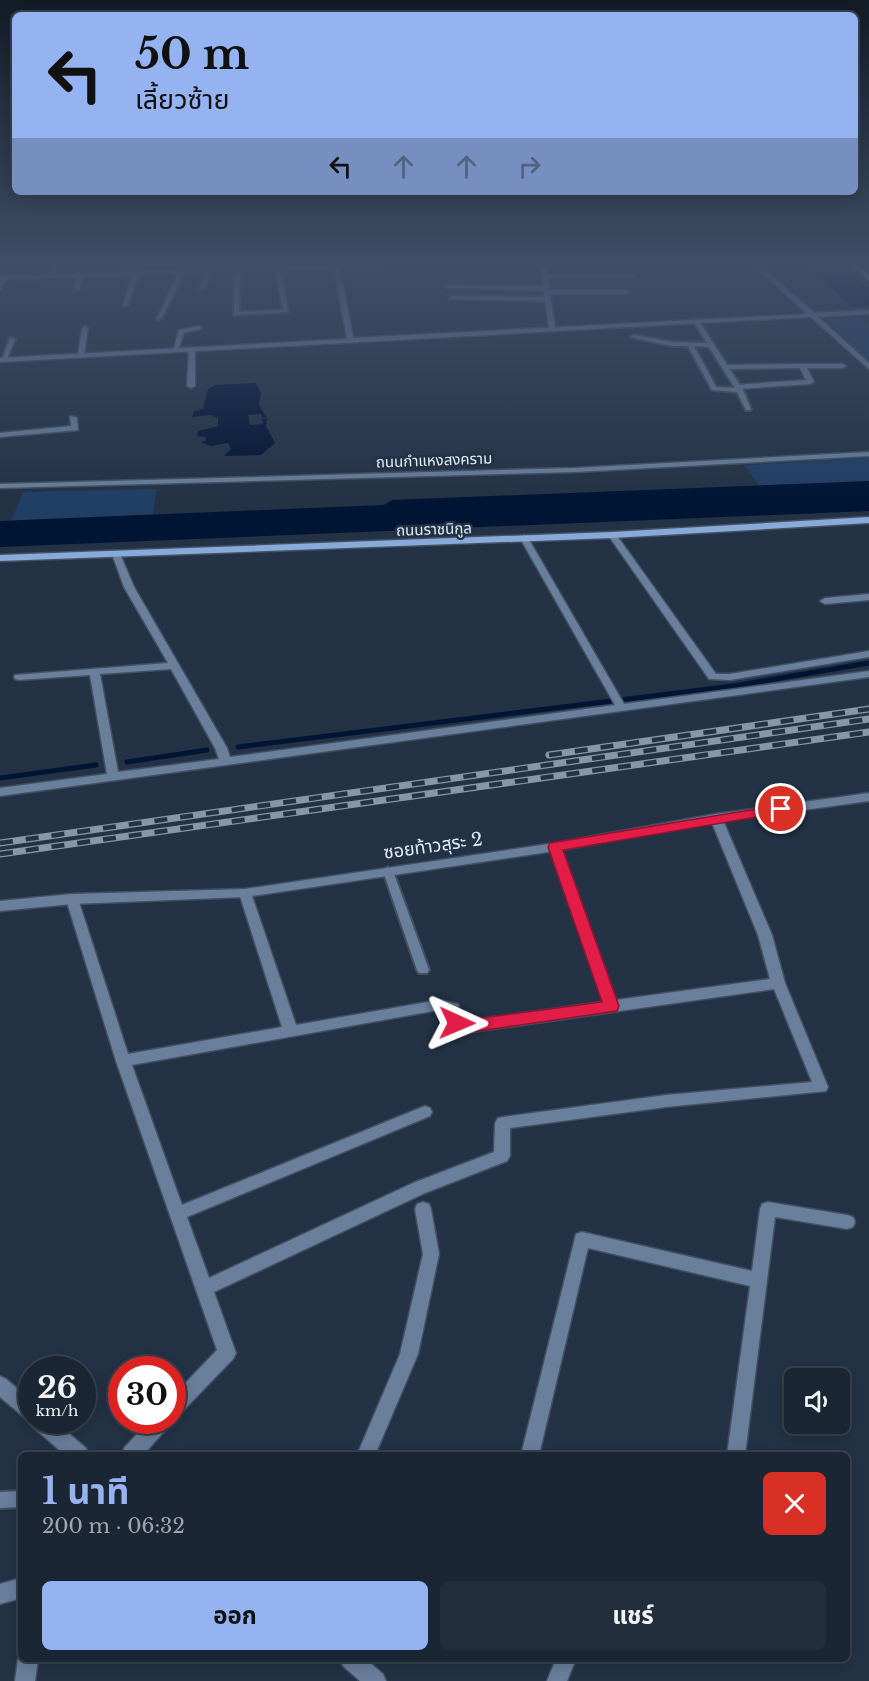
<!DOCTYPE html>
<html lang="th">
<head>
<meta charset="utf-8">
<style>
  :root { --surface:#1a2634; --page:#232e3c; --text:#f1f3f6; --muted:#9fa5ac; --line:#38434f; --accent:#95b2f1 }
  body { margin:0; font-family:"Libre Baskerville","Noto Sans Thai",serif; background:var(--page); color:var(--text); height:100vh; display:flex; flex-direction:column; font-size:22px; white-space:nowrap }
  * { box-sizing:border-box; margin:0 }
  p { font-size:20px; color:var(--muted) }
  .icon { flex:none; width:33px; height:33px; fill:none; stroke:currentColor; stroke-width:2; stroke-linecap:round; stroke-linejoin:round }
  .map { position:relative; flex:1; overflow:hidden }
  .panel { position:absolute; left:18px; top:1452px; width:832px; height:210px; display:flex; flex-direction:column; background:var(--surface); border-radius:9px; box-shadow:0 3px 15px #0003,0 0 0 2px var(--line) }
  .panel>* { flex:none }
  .guide { position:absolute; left:12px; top:12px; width:846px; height:183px; border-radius:9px; box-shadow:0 3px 15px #0003,0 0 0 2px var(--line); background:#95b2f1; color:#111; overflow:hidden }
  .buttons { position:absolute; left:784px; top:1368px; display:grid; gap:12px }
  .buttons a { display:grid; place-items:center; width:66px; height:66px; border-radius:9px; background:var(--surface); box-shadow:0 3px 15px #0003,0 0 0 2px var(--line); font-size:30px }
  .speed { position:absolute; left:18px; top:1356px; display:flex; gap:12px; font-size:30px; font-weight:700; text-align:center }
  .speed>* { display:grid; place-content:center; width:78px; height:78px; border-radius:50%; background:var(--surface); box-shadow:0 3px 15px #0003,0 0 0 2px var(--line); line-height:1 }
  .speed small { font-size:15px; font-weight:400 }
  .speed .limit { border:9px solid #d22; background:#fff; color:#111 }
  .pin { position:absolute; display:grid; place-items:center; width:51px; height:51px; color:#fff; margin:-26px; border:3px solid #fff; border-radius:50%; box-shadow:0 2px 6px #0007 }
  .me { position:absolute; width:66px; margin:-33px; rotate:91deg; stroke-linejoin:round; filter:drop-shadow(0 0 4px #0008) }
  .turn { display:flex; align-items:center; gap:21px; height:126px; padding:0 24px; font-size:27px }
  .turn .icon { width:78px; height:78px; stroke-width:2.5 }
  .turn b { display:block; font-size:42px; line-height:51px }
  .lanes { display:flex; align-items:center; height:57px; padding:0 24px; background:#0003; justify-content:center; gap:30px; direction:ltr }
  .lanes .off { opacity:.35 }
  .round { display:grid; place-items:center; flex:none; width:63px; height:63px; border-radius:9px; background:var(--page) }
  .head { display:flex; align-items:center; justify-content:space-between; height:102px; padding:0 24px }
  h1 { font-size:36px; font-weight:700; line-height:45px; color:var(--accent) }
  .action { display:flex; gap:12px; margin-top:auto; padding:12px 24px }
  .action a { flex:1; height:69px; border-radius:9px; background:var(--accent); color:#111; font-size:24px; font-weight:700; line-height:69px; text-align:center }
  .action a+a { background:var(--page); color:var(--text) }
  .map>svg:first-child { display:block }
  .green { fill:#213e65 }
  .water { fill:#001434 }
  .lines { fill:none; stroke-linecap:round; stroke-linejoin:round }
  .stream { stroke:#001434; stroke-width:5 }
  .service-casing { stroke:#425062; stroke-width:4 }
  .minor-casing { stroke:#425062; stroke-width:3 }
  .tertiary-casing { stroke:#425062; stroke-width:3 }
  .secondary-casing { stroke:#425062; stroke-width:3 }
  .primary-casing { stroke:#425062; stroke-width:3 }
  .service { fill:#697f9c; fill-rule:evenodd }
  .minor { fill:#697f9c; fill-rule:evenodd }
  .tertiary { fill:#697f9c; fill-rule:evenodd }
  .secondary { fill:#87aad8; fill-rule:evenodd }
  .primary { fill:#a7cbfb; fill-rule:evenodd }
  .rail-casing { stroke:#8996a6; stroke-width:7 }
  .rail { stroke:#233245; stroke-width:4.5; stroke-dasharray:13; stroke-linecap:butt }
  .route { fill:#e11d48; stroke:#92132f; stroke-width:1.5 }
  .labels { text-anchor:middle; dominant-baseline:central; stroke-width:5; stroke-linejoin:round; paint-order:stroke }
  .far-street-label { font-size:15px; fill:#e5effc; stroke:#233245 }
  .street-label { font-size:18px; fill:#e5effc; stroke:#233245 }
</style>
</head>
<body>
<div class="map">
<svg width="869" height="1681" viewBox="0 0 869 1681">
  <rect width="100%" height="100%" fill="#233245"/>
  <path class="green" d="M859,318l10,9v38l-43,-46z
    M869,458v23l-109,6 -15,-22z
    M157,489l-4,25 -142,7 12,-29z"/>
  <path class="water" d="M807,264h35l27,25v17l-18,1z
    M256,383l5,10 -2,12 8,13h-5l-1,-4 -13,1 2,10 13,-1 -1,-5h5l-1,7 9,17 -14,12 -37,1 7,-7 -3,-6 -17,3 -10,-4 5,-1v-4l-9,-1 1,-5 20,-5v-8l-7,-3 -19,2 2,-6 9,-2 5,-20 7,-4z
    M869,481v30l-869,36v-26l384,-16 8,-5z"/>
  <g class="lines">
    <path class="stream" d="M238,747l495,-61 136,-23
      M127,762l80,-12
      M0,778l96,-13"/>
    <defs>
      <path id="service" d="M278,266l3,2 7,44 -54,3v-46l3,-2 3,2 -1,43 44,-2 -8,-42z
        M182,269l3,2 -23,47 -5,1 22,-48z
        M206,269l5,1 -6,18 -5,1z
        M136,270l3,2 -11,33 -5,1 10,-34z
        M80,272l3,2 -4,16 -5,1 3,-17z
        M444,285l103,1 3,2 -3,2 -101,-2z
        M452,296l96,1 3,2 -3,2 -98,-2 -1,-1z
        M696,319l3,2 44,69 8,19 -1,1h-4l-9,-18 -25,-2 -24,-44h-16l-41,-9 3,-2 38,7 35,1 -14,-22zM694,346l15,1 26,41 -19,-1z
        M10,338l5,1 -8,20 -5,1z
        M388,867l5,4 36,99 -2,3h-8l-2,-3 -34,-99z
        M21,1491v16l-21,1v-16z"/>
      <path id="minor" d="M53,264h6l-4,11 -3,2 -3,-2z
        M540,264h6l1,10h86l3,2 -3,2h-85l2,12h77l3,2 -3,2h-77l5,34 -3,2 -3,-2z
        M4,276l5,1 -9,13v-8z
        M85,326l3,2 -4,27 -3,2 -3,-2 4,-27z
        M199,326l3,2 -1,1 -17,4 -6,17 -5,1 6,-21z
        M192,347l3,2v37l-4,2 -4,-2 2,-37z
        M802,364h41l3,2 -3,2h-36l7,14 -4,2 -72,5h-3v-4l71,-5 -6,-12 -74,1 -3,-2 3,-2z
        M70,416l7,2 1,12 -78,7v-4l71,-7z
        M612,532l3,1 101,141h14l139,-23v6l-139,23 -21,-1 -101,-144z
        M524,535l4,3 96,166 245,-33v6l-869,119v-8l107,-14 -17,-99 -71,5 -4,-1 -1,-2 1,-2 153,-12 -44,-76 -12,-33 4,-3 4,3 14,33 93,161 3,9 385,-52 -95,-167zM171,669l44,79 4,11 -101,13 -18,-98z
        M869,594v6l-44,4 -5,-3 5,-3z
        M716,814l6,4 50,117 13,48 43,104 -2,4 -160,16 -156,21v28l-3,5 -82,32 -211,99 22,61 -3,6 -55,57 -6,3v-22l45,-47 -101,-289 -50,-162 2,-3h8l2,3 50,155 154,-27 -43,-134 2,-3h8l2,3 45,132 143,-25 19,4 5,16 3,1 137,-19 -54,-155 6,-4 6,4 55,153 154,-21 -12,-44 -48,-117zM774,989l38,93 -146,13 -163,22 -5,1 -3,5 -1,29 -81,31 -204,95 -22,-61 243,-101 2,-4 -2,-4 -5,-2 -5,2 -238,97 -50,-140 307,-55 8,2 5,15 13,6z
        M423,1202l6,2 2,5 8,45 -21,100 -43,101h-18l43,-101 23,-100 -8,-45 2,-5z
        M768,1202l79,13 6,2 2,5 -2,5 -6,2 -72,-12 -30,238h-18l23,-169 -162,-38 -49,207h-18l55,-221 6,-2 170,39 8,-62 2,-5z
        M150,1420h22l-3,6 -26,29h-21l2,-7z
        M21,1578v20l-21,6v-20z
        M21,1652v7h17l-3,22h-20l3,-22z
        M556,1659h20l-9,22h-20z"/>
      <path id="tertiary" d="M333,264h54l-3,2 -44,1 13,71 454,-24 -54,-50h6l55,49 55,-3v4l-51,3 51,46v6l-58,-52 -811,45v-4l347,-19 -13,-71 -334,12v-4z
        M869,452v4l-294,16 -575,16v-4l575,-16z
        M869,793v8l-153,21 -161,29 -310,46 -173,7 -72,7v-10l72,-7 173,-5 310,-46 161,-29z
        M0,1376l6,3 26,22v19h21l33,28 2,7h-23l-33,-29 -2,-4 -30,-25z
        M340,1659h26l17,15 3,7h-26l-17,-15z"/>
      <path id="secondary" d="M869,517v6l-257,15 -612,23v-6l612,-23z"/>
      <path id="primary" d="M849,264h8l12,10v6z"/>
    </defs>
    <use href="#service" class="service-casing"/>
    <use href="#minor" class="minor-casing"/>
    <use href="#tertiary" class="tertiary-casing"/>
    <use href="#secondary" class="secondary-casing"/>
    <use href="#primary" class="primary-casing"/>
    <use href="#service" class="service"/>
    <use href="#minor" class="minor"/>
    <use href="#tertiary" class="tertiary"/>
    <use href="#secondary" class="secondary"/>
    <use href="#primary" class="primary"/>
    <defs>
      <path id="rail" d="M549,755l320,-46
        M0,843l869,-124
        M0,854l869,-122"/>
    </defs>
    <use href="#rail" class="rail-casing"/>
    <use href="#rail" class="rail"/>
  </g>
  <linearGradient id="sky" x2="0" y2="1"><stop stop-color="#131c26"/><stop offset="0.53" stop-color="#3f4f68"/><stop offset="1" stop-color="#3f4f68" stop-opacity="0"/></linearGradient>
  <rect width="869" height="499" fill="url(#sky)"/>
  <path class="route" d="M781,805l7,4 -2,3 -223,38 56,156 -2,5 -152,22 -14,-5 -2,-5 2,-4 6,-2 9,3 136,-18 -54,-155 2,-4z"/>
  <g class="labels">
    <g class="far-street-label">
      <text transform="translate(434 460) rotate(-2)">ถนนกำแหงสงคราม</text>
      <text transform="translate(434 529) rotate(-2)">ถนนราชนิกูล</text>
    </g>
    <g class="street-label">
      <text transform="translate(433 846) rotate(-8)">ซอยท้าวสุระ 2</text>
    </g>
  </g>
</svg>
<div class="buttons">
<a><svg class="icon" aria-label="sound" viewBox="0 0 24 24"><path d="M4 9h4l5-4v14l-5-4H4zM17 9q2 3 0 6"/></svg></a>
</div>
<div class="speed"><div>26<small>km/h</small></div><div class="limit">30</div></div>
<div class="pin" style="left:781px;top:809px;background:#d93025"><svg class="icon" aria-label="arrive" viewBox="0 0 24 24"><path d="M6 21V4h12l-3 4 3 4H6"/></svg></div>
<svg class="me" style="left:457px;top:1023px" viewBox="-20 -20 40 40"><path d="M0-17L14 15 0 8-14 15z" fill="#e11d48" stroke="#fff" stroke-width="4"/></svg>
<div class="guide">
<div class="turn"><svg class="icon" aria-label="left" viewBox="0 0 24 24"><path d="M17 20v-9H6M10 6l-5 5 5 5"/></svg><div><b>50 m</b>เลี้ยวซ้าย</div></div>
<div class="lanes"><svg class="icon" aria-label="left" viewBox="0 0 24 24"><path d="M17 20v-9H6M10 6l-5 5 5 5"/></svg><svg class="icon off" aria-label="ahead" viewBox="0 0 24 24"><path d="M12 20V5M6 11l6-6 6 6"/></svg><svg class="icon off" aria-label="ahead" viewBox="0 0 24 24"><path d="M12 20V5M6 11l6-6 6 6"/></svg><svg class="icon off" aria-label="right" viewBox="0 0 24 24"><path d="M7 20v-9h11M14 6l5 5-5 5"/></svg></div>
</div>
<section class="panel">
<div class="head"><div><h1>1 นาที</h1><p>200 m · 06:32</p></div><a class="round" style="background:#d93025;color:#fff"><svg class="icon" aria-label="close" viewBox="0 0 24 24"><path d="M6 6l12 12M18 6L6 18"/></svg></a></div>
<div class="action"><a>ออก</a><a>แชร์</a></div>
</section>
</div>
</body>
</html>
